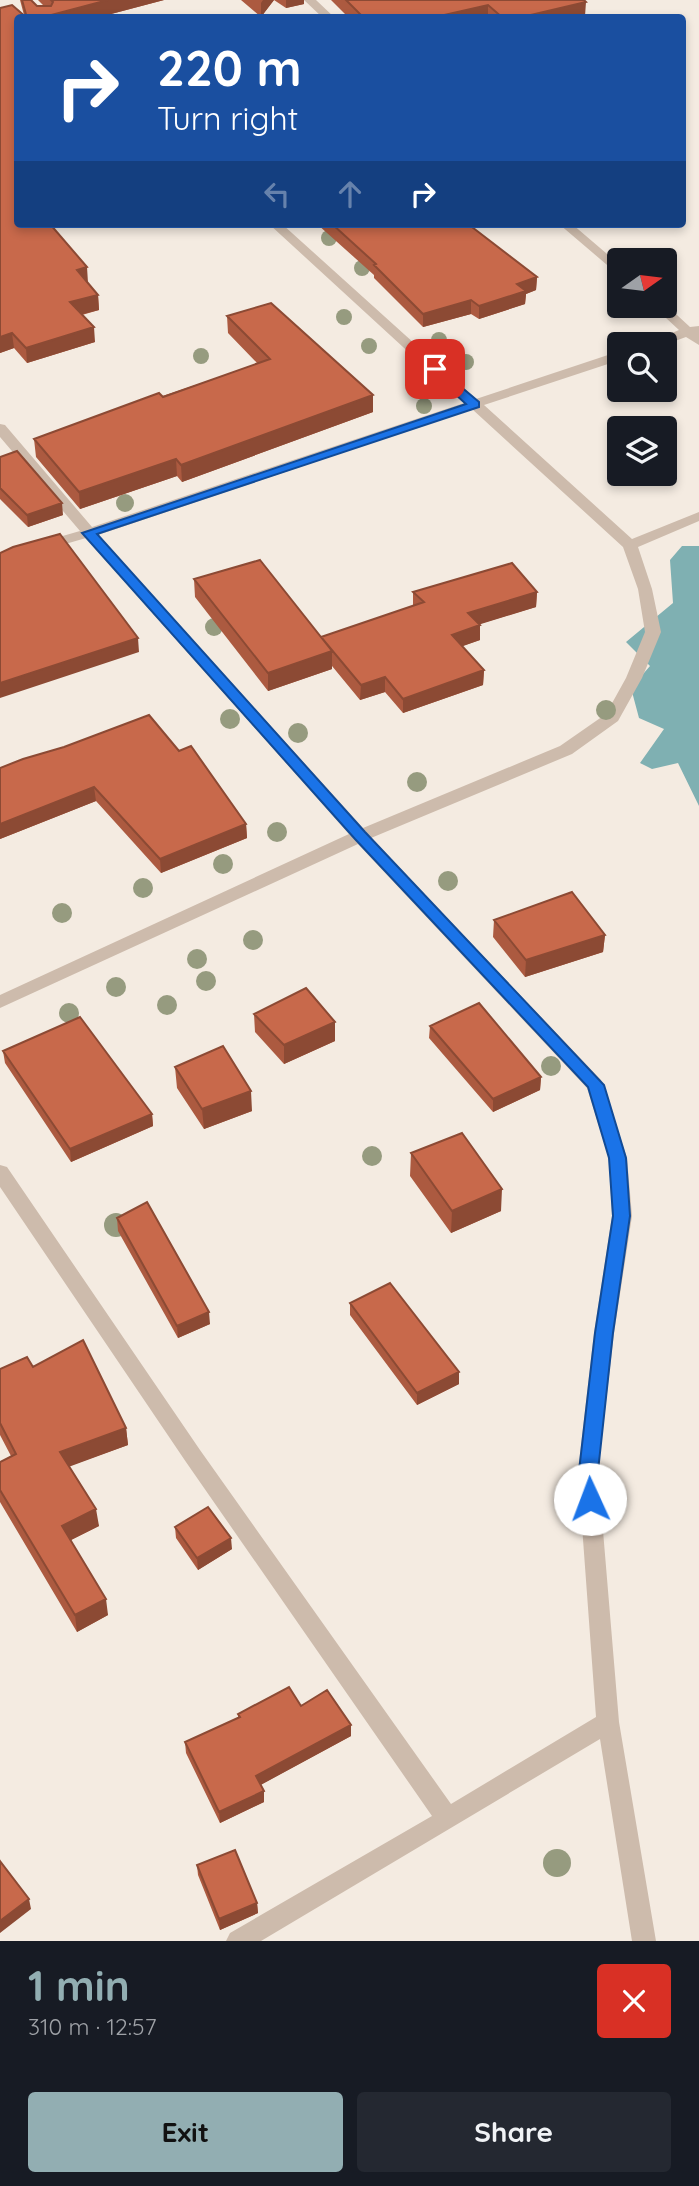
<!DOCTYPE html>
<html lang="en">
<head>
<meta charset="utf-8">
<style>
  :root { --surface:#171b24; --page:#242831; --text:#f1f3f6; --muted:#9ea1a6; --accent:#92aeb2 }
  body { margin:0; font-family:Quicksand,sans-serif; background:var(--page); color:var(--text); height:100vh; display:flex; flex-direction:column; font-size:26px; white-space:nowrap }
  * { box-sizing:border-box; margin:0 }
  p { font-size:23px; color:var(--muted) }
  .icon { flex:none; width:38px; height:38px; fill:none; stroke:currentColor; stroke-width:2; stroke-linecap:round; stroke-linejoin:round }
  .map { position:relative; height:1941px; overflow:hidden }
  .panel { display:flex; flex-direction:column; background:var(--surface); flex:1 }
  .panel>* { flex:none }
  .guide { position:absolute; left:14px; top:14px; width:672px; height:214px; border-radius:7px; box-shadow:0 4px 10px #0003; background:#1a4fa0; color:#fff; overflow:hidden }
  .needle { width:46px; rotate:76deg }
  .buttons { position:absolute; left:607px; top:248px; display:grid; gap:14px }
  .buttons a { display:grid; place-items:center; width:70px; height:70px; border-radius:7px; background:var(--surface); box-shadow:0 4px 10px #0003; font-size:35px }
  .pin { position:absolute; display:grid; place-items:center; width:60px; height:60px; color:#fff; margin:-30px; border-radius:14px; box-shadow:0 4px 10px #0006 }
  .me { position:absolute; width:77px; margin:-38px; rotate:358deg; stroke-linejoin:round; filter:drop-shadow(0 0 5px #0008) }
  .turn { display:flex; align-items:center; gap:24px; height:147px; padding:0 28px; font-size:32px }
  .turn .icon { width:91px; height:91px; stroke-width:2.5 }
  .turn b { display:block; font-size:49px; line-height:60px }
  .lanes { display:flex; align-items:center; height:66px; padding:0 28px; background:#0003; justify-content:center; gap:35px; direction:ltr }
  .lanes .off { opacity:.35 }
  .round { display:grid; place-items:center; flex:none; width:74px; height:74px; border-radius:7px; background:var(--page) }
  .head { display:flex; align-items:center; justify-content:space-between; height:119px; padding:0 28px }
  h1 { font-size:42px; font-weight:700; line-height:52px; color:var(--accent) }
  .primary-button { display:flex; gap:14px; margin-top:auto; padding:14px 28px }
  .primary-button a { flex:1; height:80px; border-radius:7px; background:var(--accent); color:#111; font-size:28px; font-weight:700; line-height:80px; text-align:center }
  .primary-button a+a { background:var(--page); color:var(--text) }
  .map>svg:first-child { display:block }
  .water { fill:#7fb0b2 }
  .lines { fill:none; stroke-linecap:round; stroke-linejoin:round }
  .street { fill:#cdbbac; fill-rule:evenodd }
  .tree { fill:#969b7f }
  .wall { fill:#ac5a40 }
  .shaded-wall { fill:#8c4a34 }
  .building { fill:#c8694b; stroke:#8c4a34; stroke-width:2 }
  .route { fill:#1a73e8; stroke:#114b97; stroke-width:2 }
</style>
</head>
<body>
<div class="map">
<svg width="699" height="1941" viewBox="0 0 699 1941">
  <rect width="100%" height="100%" fill="#f4ebe1"/>
  <path class="water" d="M682,546h17v260l-21,-43 -26,6 -12,-6 24,-34 -25,-11 -8,-30 19,-22 -24,-24 47,-39 -3,-43z"/>
  <g class="lines">
    <path class="street" d="M304,0h12l19,18h-12z
      M269,224h13l194,175 144,-48v9l-136,45 148,134 67,-27v9l-61,26 14,42 9,43 -19,46 -24,43 -46,33 -201,84 230,242 26,78 5,58 -18,117 -16,138 21,251 37,219h-24l-32,-202 -339,202h-35l4,-8 202,-117 -246,-354 -186,-275v-22l7,2 193,283 251,354 145,-87 -18,-246 16,-138 18,-117 -3,-58 -22,-70 -229,-244 -358,164v-13l349,-161 -263,-296 -86,25v-9l80,-23 -80,-94v-13l5,1 87,102 372,-124zM472,409l151,138 15,42 7,43 -19,46 -20,36 -46,32 -197,82 -265,-293z
      M559,224h13l48,41v11z
      M665,304l25,23 9,-1v19l-13,-8 -22,8h-20l35,-15 -26,-24z"/>
  </g>
  <g class="tree">
    <circle cx="329" cy="238" r="8"/>
    <circle cx="362" cy="268" r="8"/>
    <circle cx="344" cy="317" r="8"/>
    <circle cx="439" cy="340" r="8"/>
    <circle cx="369" cy="346" r="8"/>
    <circle cx="201" cy="356" r="8"/>
    <circle cx="466" cy="362" r="8"/>
    <circle cx="424" cy="406" r="8"/>
    <circle cx="125" cy="503" r="9"/>
    <circle cx="214" cy="627" r="9"/>
    <circle cx="606" cy="710" r="10"/>
    <circle cx="230" cy="719" r="10"/>
    <circle cx="298" cy="733" r="10"/>
    <circle cx="417" cy="782" r="10"/>
    <circle cx="277" cy="832" r="10"/>
    <circle cx="223" cy="864" r="10"/>
    <circle cx="448" cy="881" r="10"/>
    <circle cx="143" cy="888" r="10"/>
    <circle cx="62" cy="913" r="10"/>
    <circle cx="253" cy="940" r="10"/>
    <circle cx="197" cy="959" r="10"/>
    <circle cx="206" cy="981" r="10"/>
    <circle cx="116" cy="987" r="10"/>
    <circle cx="167" cy="1005" r="10"/>
    <circle cx="69" cy="1013" r="10"/>
    <circle cx="551" cy="1066" r="10"/>
    <circle cx="372" cy="1156" r="10"/>
    <circle cx="116" cy="1225" r="12"/>
    <circle cx="557" cy="1863" r="14"/>
  </g>
  <path class="wall" d="M20,0h11l6,6h7l-6,-6h126l-68,18h-78v206l70,59 10,12 1,15 -17,5 13,27 -68,21 -13,-15 -14,5v-345l24,7z
    M241,0h63v4l-18,4 -12,-8 -13,17z
    M331,0h253l1,16 -7,2h-229z
    M317,224h157v2l-2,1 65,50 -1,13 -10,4 -1,10 -46,15 -8,-5 -48,13 -49,-49v-3z
    M227,316l146,79v17l-191,70 -5,-6 -97,33 -44,-52 -2,-18 224,-75 -30,-31z
    M0,457l63,58 -35,12 -28,-28z
    M194,579l127,58 92,-31v-14h124l-1,15 -57,17 1,16 -18,6 22,24 -1,15 -80,28 -18,-21 -25,8 -28,-34v3l-64,22 -73,-94z
    M179,751l67,73 1,14 -86,35 -65,-72 -96,38v-71z
    M494,920l111,15 -2,17 -78,25 -32,-40z
    M254,1014l81,27 -51,23 -29,-32z
    M430,1026l111,51 -1,13 -47,22 -64,-74z
    M3,1051l149,63 1,12 -82,36 -66,-99z
    M175,1067l77,44 -48,18 -27,-41z
    M411,1153l90,58 -50,22 -41,-57z
    M117,1218l93,106 -32,14 -60,-107z
    M350,1303l109,69v12l-42,21 -67,-90z
    M33,1367l93,61 2,17 -59,21 30,60 -28,14 37,75 -31,17 -77,-130v-40l11,-6 -11,-21v-66z
    M175,1527l57,22 -34,21 -22,-32z
    M301,1706l50,30 -91,49 4,6v11l-44,21 -34,-70 -1,-11 53,-24v-4z
    M197,1865l60,38 1,10 -38,17 -22,-55z"/>
  <path class="shaded-wall" d="M108,0h56l-68,18h-56z
    M263,0h11l-13,17v-14z
    M286,0h18v4l-18,4z
    M586,2l-1,14 -7,2h-60z
    M488,5v13h-57z
    M87,267l1,16 -11,-13z
    M537,277l-1,13 -10,4 -1,10 -46,15v-13l38,-22z
    M98,295l1,15 -28,7 -1,-15z
    M471,300v14l-48,13v-13z
    M94,327l1,15 -68,21 -1,-15z
    M12,333l2,15 -14,5v-16z
    M373,395v17l-191,70 -1,-17z
    M176,459l1,17 -97,33 -1,-17z
    M62,503l1,12 -35,12 -1,-12z
    M537,592l-1,15 -68,21v-15z
    M480,625v15l-28,10v-15z
    M138,638l1,14 -139,46v-15z
    M332,651v18l-64,22v-18z
    M484,670l-1,15 -80,28v-14z
    M385,677v15l-25,8 1,-15z
    M94,787l2,14 -96,38v-15z
    M246,824l1,14 -86,35 -1,-14z
    M605,935l-2,17 -78,25 1,-17z
    M335,1022v19l-51,23v-19z
    M541,1077l-1,13 -47,22v-13z
    M251,1091l1,20 -48,18 -2,-20z
    M152,1114l1,12 -82,36 -1,-13z
    M502,1189l-1,22 -50,22 1,-22z
    M209,1312l1,12 -32,14 -1,-12z
    M459,1372v12l-42,21v-12z
    M126,1428l2,17 -65,24 -3,-17z
    M96,1509l3,17 -34,17 -3,-17z
    M231,1538l1,11 -34,21 -1,-12z
    M106,1599l2,16 -31,17 -2,-17z
    M351,1725v11l-94,51 -1,-11z
    M264,1791v11l-44,21 -1,-11z
    M29,1899l2,10 -31,24v-12z
    M257,1903l1,10 -38,17 -1,-11z"/>
  <path class="building" d="M22,0h9l6,6h14l2,-4 -2,-2h57l-68,18h-13z
    M346,0h238l2,2 -68,16h-15l-15,-13 -57,13h-67z
    M12,5l15,13h-9v206h32l37,43 -10,3 21,25 -28,7 24,25 -68,21 -14,-15 -12,4v-329z
    M332,224h136l69,53 -20,7 9,7 -47,15 -8,-6 -48,14 -49,-49 2,-1z
    M271,303l102,92 -192,70 -5,-6 -97,33 -45,-53 125,-46 4,4 107,-38 -43,-43z
    M17,451l45,52 -35,12 -27,-27v-31z
    M60,534l78,104 -138,45v-130l13,-6z
    M260,560l72,91 -64,22 -74,-94z
    M512,563l25,29 -69,21 12,12 -28,10 32,35 -81,29 -18,-22 -24,8 -40,-48 103,-35 -11,-10z
    M149,715l30,36 12,-5 55,78 -86,35 -66,-72 -94,37v-56l23,-9 41,-12z
    M572,892l33,43 -79,25 -32,-40z
    M306,988l29,34 -51,23 -30,-31z
    M479,1003l62,74 -48,22 -63,-73z
    M80,1017l72,97 -82,35 -67,-98z
    M223,1046l28,45 -49,18 -27,-42z
    M462,1133l40,56 -50,22 -41,-58z
    M147,1202l62,110 -32,14 -60,-108z
    M390,1283l69,89 -42,21 -67,-90z
    M83,1340l43,88 -66,24 36,57 -34,17 44,73 -31,16 -75,-125v-28l16,-8 -16,-31v-54l27,-12 6,10z
    M208,1507l23,31 -34,20 -22,-31z
    M289,1687l12,19 26,-16 24,35 -95,51 8,15 -45,21 -34,-70 55,-25 -2,-3z
    M235,1850l22,53 -38,16 -22,-54z
    M0,1861l29,38 -29,22z"/>
  <path class="route" d="M435,365l44,37v5l-382,127 268,298 239,253 22,73 4,58 -17,117 -15,138 2,28 -3,6 -7,2 -6,-2 -5,-34 16,-138 18,-117 -4,-58 -21,-71 -233,-248 -273,-306 384,-129 -36,-33v-5z"/>
</svg>
<div class="buttons">
<a><svg class="needle" viewBox="-14 -14 28 28"><path d="M0-13l5 13h-10z" fill="#e53935"/><path d="M0 13l5-13h-10z" fill="#9ea1a6"/></svg></a>
<a><svg class="icon" aria-label="search" viewBox="0 0 24 24"><circle cx="10" cy="10" r="6"/><path d="M15 15l6 6"/></svg></a>
<a><svg class="icon" aria-label="layers" viewBox="0 0 24 24"><path d="M12 4l9 5-9 5-9-5zM3 14l9 5 9-5"/></svg></a>
</div>
<div class="pin" style="left:435px;top:369px;background:#d93025"><svg class="icon" aria-label="arrive" viewBox="0 0 24 24"><path d="M6 21V4h12l-3 4 3 4H6"/></svg></div>
<svg class="me" style="left:590px;top:1499px" viewBox="-20 -20 40 40"><circle r="19" fill="#fff"/><path d="M0-13L10 11 0 6-10 11z" fill="#1a73e8"/></svg>
<div class="guide">
<div class="turn"><svg class="icon" aria-label="right" viewBox="0 0 24 24"><path d="M7 20v-9h11M14 6l5 5-5 5"/></svg><div><b>220 m</b>Turn right</div></div>
<div class="lanes"><svg class="icon off" aria-label="left" viewBox="0 0 24 24"><path d="M17 20v-9H6M10 6l-5 5 5 5"/></svg><svg class="icon off" aria-label="ahead" viewBox="0 0 24 24"><path d="M12 20V5M6 11l6-6 6 6"/></svg><svg class="icon" aria-label="right" viewBox="0 0 24 24"><path d="M7 20v-9h11M14 6l5 5-5 5"/></svg></div>
</div>
</div>
<section class="panel">
<div class="head"><div><h1>1 min</h1><p>310 m · 12:57</p></div><a class="round" style="background:#d93025;color:#fff"><svg class="icon" aria-label="close" viewBox="0 0 24 24"><path d="M6 6l12 12M18 6L6 18"/></svg></a></div>
<div class="primary-button"><a>Exit</a><a>Share</a></div>
</section>
</body>
</html>
